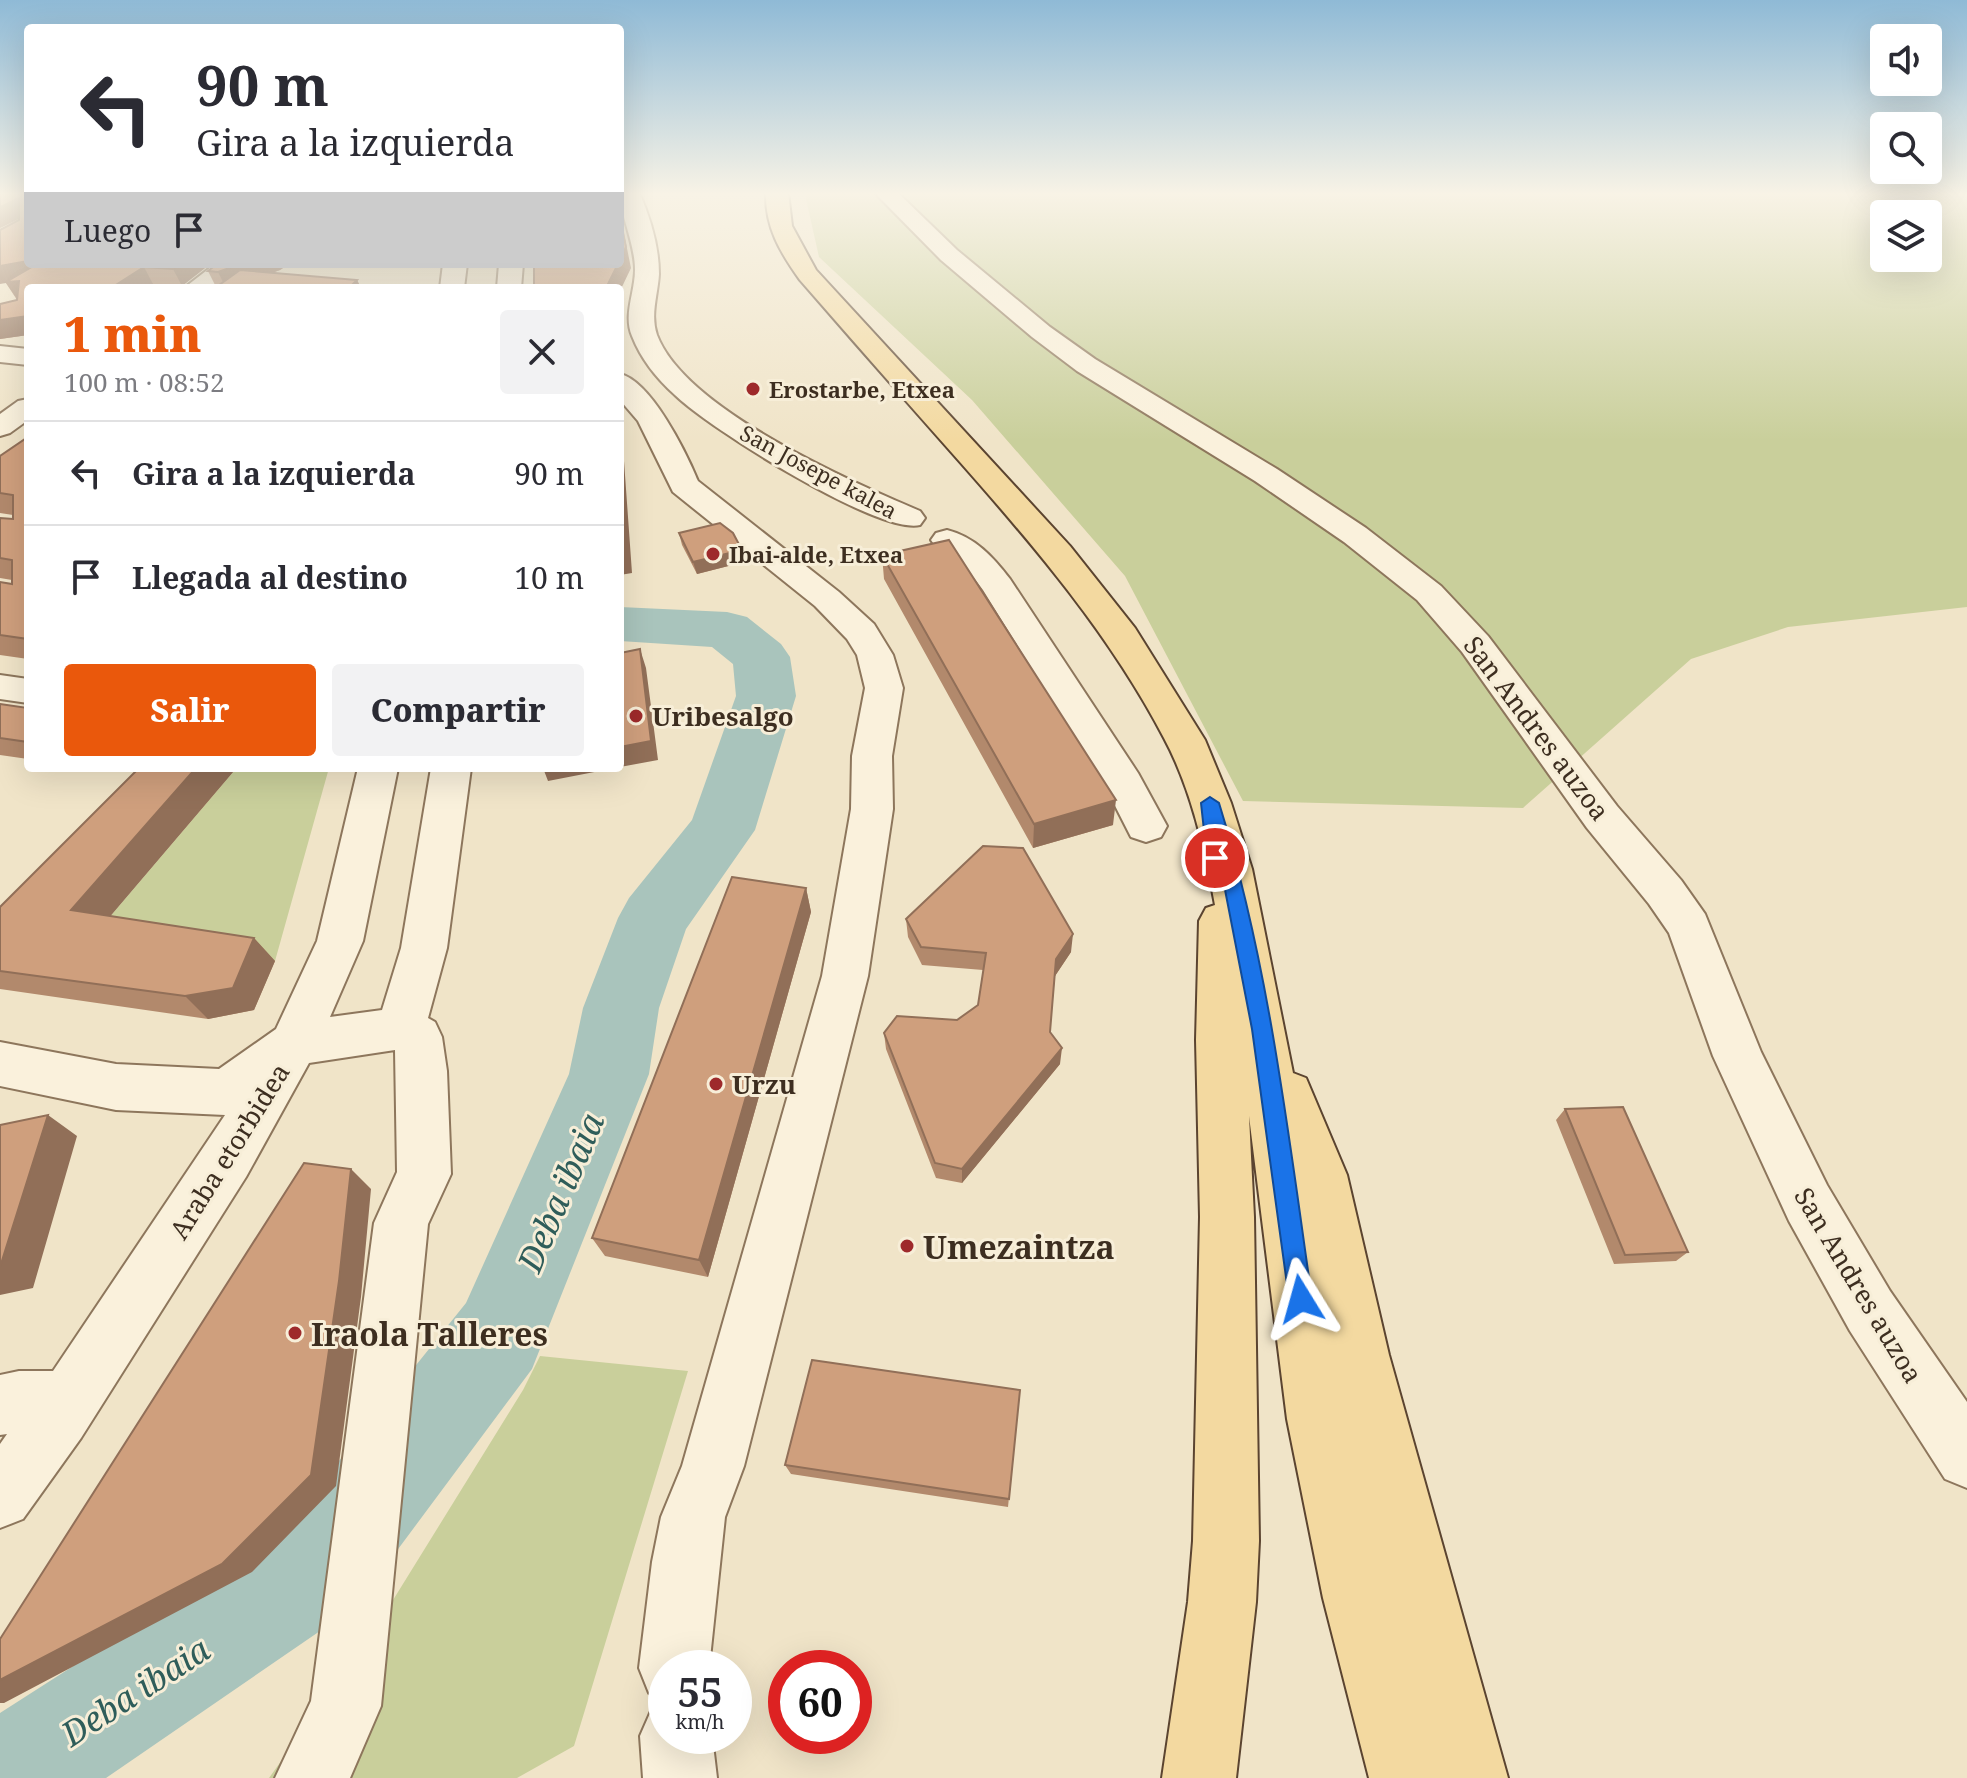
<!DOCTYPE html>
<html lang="es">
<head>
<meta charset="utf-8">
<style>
  :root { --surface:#fff; --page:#f2f2f3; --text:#2b2b33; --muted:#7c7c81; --line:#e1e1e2; --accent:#ea580c }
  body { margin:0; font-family:"Noto Serif",serif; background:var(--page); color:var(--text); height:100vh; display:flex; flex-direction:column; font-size:30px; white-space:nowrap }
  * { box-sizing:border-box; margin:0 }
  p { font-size:26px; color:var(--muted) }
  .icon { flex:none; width:44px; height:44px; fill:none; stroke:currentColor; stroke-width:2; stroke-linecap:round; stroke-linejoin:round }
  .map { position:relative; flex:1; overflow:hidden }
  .details { position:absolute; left:24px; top:284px; width:600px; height:488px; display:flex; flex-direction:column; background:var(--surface); border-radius:8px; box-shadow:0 8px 32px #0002 }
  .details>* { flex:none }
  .banner { position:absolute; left:24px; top:24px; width:600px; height:244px; border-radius:8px; box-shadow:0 8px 32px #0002; background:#fff; color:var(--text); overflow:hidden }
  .buttons { position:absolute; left:1870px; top:24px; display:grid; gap:16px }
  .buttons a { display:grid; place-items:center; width:72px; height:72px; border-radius:8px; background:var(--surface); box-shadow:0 8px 32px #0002; font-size:40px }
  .speed { position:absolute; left:648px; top:1650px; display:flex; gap:16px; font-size:40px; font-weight:700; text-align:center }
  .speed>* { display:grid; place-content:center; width:104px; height:104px; border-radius:50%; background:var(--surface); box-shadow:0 8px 32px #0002; line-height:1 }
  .speed small { font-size:20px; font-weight:400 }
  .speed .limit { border:12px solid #d22; background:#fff; color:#111 }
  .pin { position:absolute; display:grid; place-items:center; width:68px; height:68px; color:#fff; margin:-34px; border:4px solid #fff; border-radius:50%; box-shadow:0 2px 8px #0007 }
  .me { position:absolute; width:88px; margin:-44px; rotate:352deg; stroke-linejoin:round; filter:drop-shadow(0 0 6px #0008) }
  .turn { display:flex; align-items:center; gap:28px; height:168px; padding:0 40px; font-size:36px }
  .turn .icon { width:104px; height:104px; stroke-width:2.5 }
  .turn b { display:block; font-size:56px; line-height:68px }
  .then { display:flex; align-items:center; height:76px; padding:0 40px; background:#0003; gap:16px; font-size:30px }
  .round { display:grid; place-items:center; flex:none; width:84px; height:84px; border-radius:8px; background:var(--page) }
  .headline { display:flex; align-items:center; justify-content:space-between; height:136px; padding:0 40px }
  h1 { font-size:48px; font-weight:800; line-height:60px; color:var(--accent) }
  .action { display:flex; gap:16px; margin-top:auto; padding:16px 40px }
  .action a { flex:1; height:92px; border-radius:8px; background:var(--accent); color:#fff; font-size:32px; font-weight:800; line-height:92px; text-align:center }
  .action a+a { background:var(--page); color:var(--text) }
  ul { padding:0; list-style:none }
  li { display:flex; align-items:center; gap:24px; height:104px; padding:0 40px; border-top:2px solid var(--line) }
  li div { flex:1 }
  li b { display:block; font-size:30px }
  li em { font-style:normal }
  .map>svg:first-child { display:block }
  .green { fill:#c9cf9b; fill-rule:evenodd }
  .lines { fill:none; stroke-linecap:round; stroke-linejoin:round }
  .river { fill:#a9c4bc; fill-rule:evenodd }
  .minor-casing { stroke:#8d765c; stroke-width:4 }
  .major-casing { stroke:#5b4430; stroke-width:4 }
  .minor { fill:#faf1dc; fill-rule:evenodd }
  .major { fill:#f3d9a0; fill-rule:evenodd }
  .wall { fill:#b2896c }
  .shaded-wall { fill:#916f58 }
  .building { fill:#cf9f7d; stroke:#916f58; stroke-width:2 }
  .route { fill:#1a73e8; stroke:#114b97; stroke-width:2 }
  .poi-dot { fill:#9e2a2b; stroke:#f7eed8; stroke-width:3 }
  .labels { text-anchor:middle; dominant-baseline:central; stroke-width:6; stroke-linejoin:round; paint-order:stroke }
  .far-poi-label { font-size:22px; font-weight:bold; fill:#3d2e20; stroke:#f7eed8; text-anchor:start }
  .far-street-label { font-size:22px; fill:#3d2e20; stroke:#f7eed8 }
  .poi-label { font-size:26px; font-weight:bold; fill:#3d2e20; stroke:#f7eed8; text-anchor:start }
  .street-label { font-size:26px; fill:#3d2e20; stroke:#f7eed8 }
  .near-poi-label { font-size:32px; font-weight:bold; fill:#3d2e20; stroke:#f7eed8; text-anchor:start }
  .near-water-label { font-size:34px; font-style:italic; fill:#2f5d5a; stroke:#f7eed8 }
</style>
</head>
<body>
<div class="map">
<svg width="1967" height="1778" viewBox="0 0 1967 1778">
  <rect width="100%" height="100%" fill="#f0e4c8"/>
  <path class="green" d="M808,192h1159v415l-179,20 -97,32 -168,149 -280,-7 -118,-225 -153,-176 -153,-143 -13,-58zM1884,214h44v44h-44z
    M264,768h65l-54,193 -179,-28 137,-161z
    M540,1356l148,15 -114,375 -57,32h-248l103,-144 151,-244z"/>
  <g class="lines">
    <path class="river" d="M620,607l107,5 20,5 34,27 9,13 6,39 -41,134 -69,99 -27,79 -10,66 -117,295 -177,238 -249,171h-106v-65l281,-180 185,-230 103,-229 14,-66 35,-90 11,-20 63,-78 44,-124 -3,-32 -21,-17 -92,-6z"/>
    <defs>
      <path id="minor" d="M620,192h19c11,25 20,54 20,82 -1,20 -9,41 -2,61 28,74 192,146 263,176l5,7 -5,7c-42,10 -211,-97 -245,-130 -18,-16 -34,-36 -43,-59 -9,-21 3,-44 3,-66 0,-27 -15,-55 -15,-78z
        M874,192h23l60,58 93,77 45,32 182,110 89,59 75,58 47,50 129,170 64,74 24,34 56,138 66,133 63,106 77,111v86l-22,-9 -95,-148 -61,-110 -76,-165 -44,-123 -20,-29 -62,-76 -125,-176 -45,-52 -73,-58 -89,-61 -178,-110 -45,-34 -91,-77z
        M215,264h28l-31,24h-28z
        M443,264h24l-3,24h-24z
        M499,264h24l-2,24h-24z
        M0,346l28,3v16l-28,-3z
        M620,374c31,7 66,78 78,107l141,111 35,32 19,31 10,33 -11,68 1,53 -25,167 -124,490 -19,51 -16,151h-43v32l-17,-7 -10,-25 13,-106 9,-45 21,-51 140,-490 29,-167 1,-53 13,-68 -8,-33 -10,-16 -32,-33 -142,-114 -35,-71 -18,-21z
        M28,399v21l-18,13 -10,3v-22l18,-13z
        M947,530c28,7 46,27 63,49l128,194 29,53 -6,11 -15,5 -15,-5 -26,-51 -122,-196 -18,-24 -29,-19 -5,-7 5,-7z
        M0,675l28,4v24l-28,-4z
        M358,768h40l-35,173 -33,76 52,-7 19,-62 30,-180h40l-24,180 -19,70 7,4 7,15 5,34 4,103 -23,50 -47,482 -31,72h-75l36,-77 63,-478 23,-51 -2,-122 -86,13 -63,114 -165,261 -58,81 -23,9v-84l7,-10 -7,1v-60l19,-4h34l172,-256 -109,-5 -116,-24v-44l116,22 103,5 57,-40 41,-88z
        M666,1704v32h46l5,42h-74l-3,-42 11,-25z"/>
      <path id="major" d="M766,192h22l4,34 24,44 254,276 65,82 70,112 26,63 21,66 41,204 13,5 41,97 42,180 119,423h-139l-46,-180 -36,-179 -38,-303 5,101 5,324 -3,61 -20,176h-74l26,-176 5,-61 7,-324 -4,-177 3,-119 7,-13 9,-3c-10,-55 -24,-117 -51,-167 -54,-103 -128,-190 -204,-276 -54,-61 -107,-121 -160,-182 -20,-28 -35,-53 -34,-88z"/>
    </defs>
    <use href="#minor" class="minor-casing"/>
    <use href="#major" class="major-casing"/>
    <use href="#minor" class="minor"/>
    <use href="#major" class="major"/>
  </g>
  <path class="wall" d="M28,192v72h182l-28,22 -29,-2 -5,4h-120v47l-28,4v-35l17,-4 -11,-17 13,-64 -19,9z
    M217,264h72l-9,6 -8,3 85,7 4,8h-146l1,-1 -8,-16z
    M28,437v222l-28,-4v-73l12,2v-4l-12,-2v-60l13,1v-4l-13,-2v-57z
    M679,533l63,17 2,12 -47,12 -15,-29z
    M882,555l231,270 -80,23 -149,-269z
    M0,704l28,4v51l-28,-4z
    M139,768h125l-31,4 -123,144 144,22 21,23 -21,49 -46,9 -208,-30v-82z
    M806,888l5,24 -103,365 -103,-21 -13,-18z
    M906,919l165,33 -16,24 -5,56 10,32 -98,119 -26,-5 -50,-129 -2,-16 73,-13 21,-15 5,-35 -61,-5 -14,-28z
    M1565,1109l123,143 -12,9 -62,3 -58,-144z
    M1020,1390l-12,117 -217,-33 -6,-9z"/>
  <path class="shaded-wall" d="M19,198l9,16 -28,14v-21z
    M620,214l11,54 -11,23v-3h-14l12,-24h2z
    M28,261v3h22l-33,35 -11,-16 -6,1v-18z
    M179,264h31l-28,22 -9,-17z
    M241,264h48l-9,6 -51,18h-3l-8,-16z
    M144,267l9,17 -5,4h-37z
    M357,280l4,8h-12z
    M28,316v19l-28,4v-19z
    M620,405l12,168 -12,2z
    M742,550l2,12 -47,12 -4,-12z
    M640,649l6,19 12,92 -38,7v-20z
    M196,768h34l3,4 -137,161 -25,-23z
    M543,768h72l-67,13z
    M1116,800l-3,25 -80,23 1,-24z
    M806,888l5,24 -103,365 -9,-17z
    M1073,934l-2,18 -16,24 1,-17z
    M254,938l21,23 -21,49 -46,9 -23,-23z
    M1062,1048l-2,16 -98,119v-14z
    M48,1115l29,21 -44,152 -33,7v-28z
    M351,1169l20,20 -10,108 -25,189 -84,86 -248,131h-4v-23z"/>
  <path class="building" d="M1,192h27v69l-28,5v-36l19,-10v-22l-19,9v-14z
    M620,217l6,30 -6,12z
    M37,264h142l-6,5 -29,-2 -33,21h-83v28l-28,4v-16l17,-4 2,-19 -13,1z
    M217,264h24l-23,8 -10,-1z
    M534,264h84l-12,24h-72z
    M240,270l117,10 -8,8h-134z
    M28,437v202l-28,-4v-53l12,2v-24l-12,-2v-40l13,1v-24l-13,-2v-37z
    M620,498l3,44 -3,1z
    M720,523l13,10 9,17 -49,12 -14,-29z
    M949,540l167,260 -82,24 -152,-269z
    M640,649l11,92 -31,6v-94z
    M0,704l28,4v34l-28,-4z
    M139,768h57l-125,142 183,28 -21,50 -48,8 -185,-25v-64z
    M983,846l40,2 50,86 -17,25 -6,73 12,16 -100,121 -27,-6 -51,-130 13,-17 60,4 21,-15 8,-52 -65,-6 -15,-28z
    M732,877l74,11 -107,372 -107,-22z
    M1623,1107l65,145 -63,3 -60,-146z
    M48,1115l-48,152v-142z
    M304,1163l47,6 -12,112 -28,194 -89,89 -222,116v-41z
    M812,1360l208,30 -11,109 -224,-34z"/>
  <linearGradient id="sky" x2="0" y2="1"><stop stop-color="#8fbad6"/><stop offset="0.44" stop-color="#f8f3e6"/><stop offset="1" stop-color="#f8f3e6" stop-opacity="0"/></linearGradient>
  <rect width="1967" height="441" fill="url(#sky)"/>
  <path class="route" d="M1210,797l9,6c50,161 69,329 93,496l-3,8 -8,3 -9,-3 -3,-8 -37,-270 -32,-165 -11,-1 -2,-5 -6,-55z"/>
  <g class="poi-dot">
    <circle cx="753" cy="389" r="8"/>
    <circle cx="713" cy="554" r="8"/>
    <circle cx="636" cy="716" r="8"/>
    <circle cx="716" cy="1084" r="8"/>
    <circle cx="907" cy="1246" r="8"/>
    <circle cx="295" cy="1333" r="8"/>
  </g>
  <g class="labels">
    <g class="far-poi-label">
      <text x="769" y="389">Erostarbe, Etxea</text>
      <text x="729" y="554">Ibai-alde, Etxea</text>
    </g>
    <g class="far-street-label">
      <text transform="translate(819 471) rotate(28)">San Josepe kalea</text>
    </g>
    <g class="poi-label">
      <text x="652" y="716">Uribesalgo</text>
      <text x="732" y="1084">Urzu</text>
    </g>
    <g class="street-label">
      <text transform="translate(1537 728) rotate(53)">San Andres auzoa</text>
      <text transform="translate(229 1151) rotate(-58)">Araba etorbidea</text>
      <text transform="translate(1859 1285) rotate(59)">San Andres auzoa</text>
    </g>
    <g class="near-poi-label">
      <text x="923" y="1246">Umezaintza</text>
      <text x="311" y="1333">Iraola Talleres</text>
    </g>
    <g class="near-water-label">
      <text transform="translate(560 1192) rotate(-67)">Deba ibaia</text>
      <text transform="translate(135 1691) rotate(-33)">Deba ibaia</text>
    </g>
  </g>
</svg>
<div class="buttons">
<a><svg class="icon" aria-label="sound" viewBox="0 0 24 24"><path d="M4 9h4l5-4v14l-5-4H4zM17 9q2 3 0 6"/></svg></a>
<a><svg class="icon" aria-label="search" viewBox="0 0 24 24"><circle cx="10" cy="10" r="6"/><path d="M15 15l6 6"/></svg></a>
<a><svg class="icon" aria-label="layers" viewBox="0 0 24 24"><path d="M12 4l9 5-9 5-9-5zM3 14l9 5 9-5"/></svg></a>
</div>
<div class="speed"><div>55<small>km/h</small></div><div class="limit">60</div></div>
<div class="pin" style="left:1215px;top:858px;background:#d93025"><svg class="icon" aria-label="arrive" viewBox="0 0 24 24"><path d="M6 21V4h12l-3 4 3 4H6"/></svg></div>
<svg class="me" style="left:1301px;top:1299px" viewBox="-20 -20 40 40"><path d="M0-17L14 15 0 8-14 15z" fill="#1a73e8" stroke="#fff" stroke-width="4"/></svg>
<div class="banner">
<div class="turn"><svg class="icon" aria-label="left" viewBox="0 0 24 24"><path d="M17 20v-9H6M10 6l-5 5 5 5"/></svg><div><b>90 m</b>Gira a la izquierda</div></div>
<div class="then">Luego<svg class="icon" aria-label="arrive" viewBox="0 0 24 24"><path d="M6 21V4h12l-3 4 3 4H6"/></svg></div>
</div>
<section class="details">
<div class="headline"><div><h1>1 min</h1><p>100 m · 08:52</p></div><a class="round"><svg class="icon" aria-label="close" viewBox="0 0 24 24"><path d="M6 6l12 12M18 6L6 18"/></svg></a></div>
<ul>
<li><svg class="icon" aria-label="left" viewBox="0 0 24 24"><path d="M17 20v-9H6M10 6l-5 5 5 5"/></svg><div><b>Gira a la izquierda</b></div><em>90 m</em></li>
<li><svg class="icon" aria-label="arrive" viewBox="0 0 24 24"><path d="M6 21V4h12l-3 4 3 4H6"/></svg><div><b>Llegada al destino</b></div><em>10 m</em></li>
</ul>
<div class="action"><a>Salir</a><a>Compartir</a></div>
</section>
</div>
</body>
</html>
